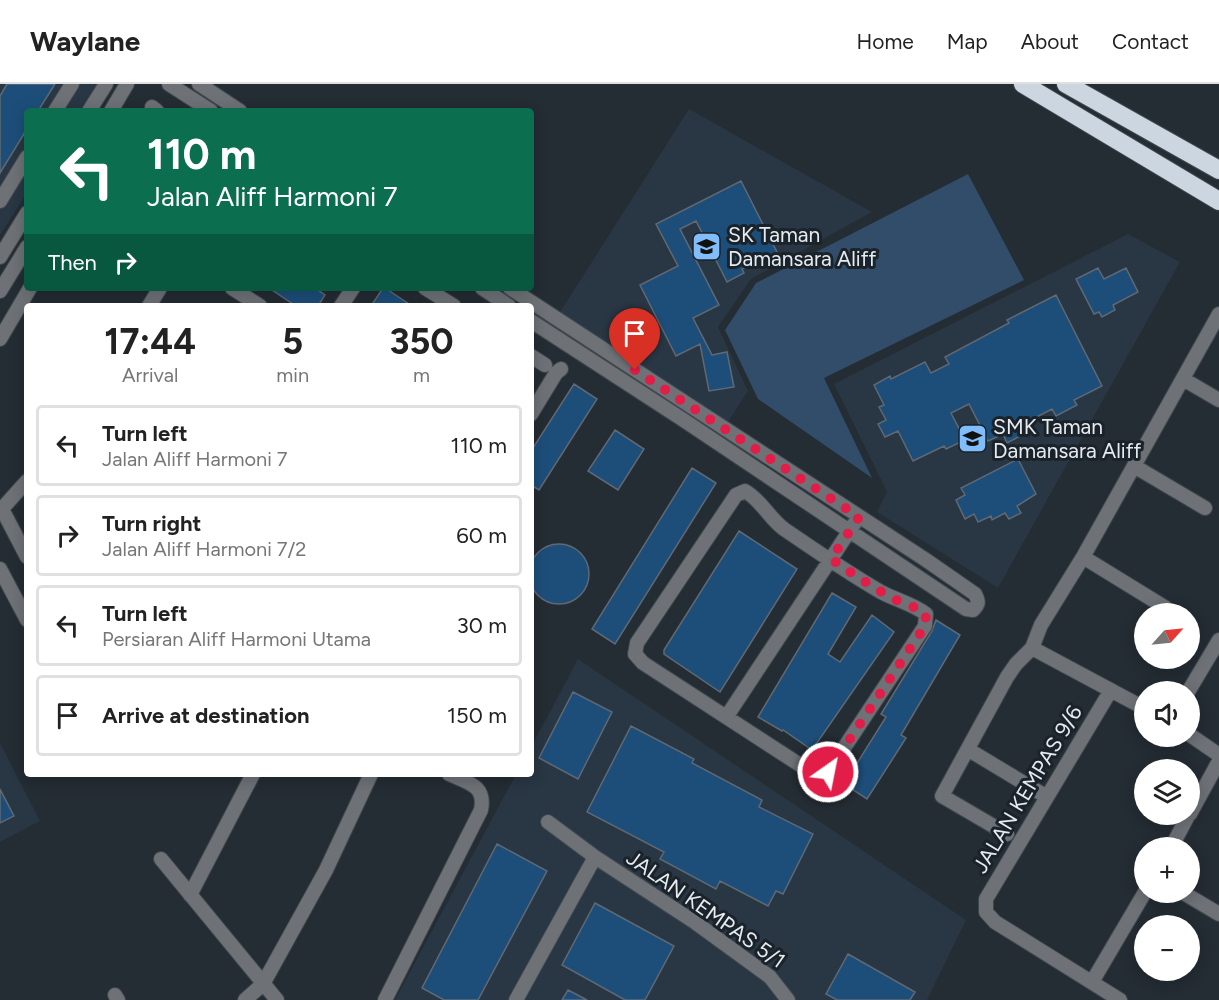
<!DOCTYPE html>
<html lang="en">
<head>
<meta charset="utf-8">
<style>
  :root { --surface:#fff; --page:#f6f6f6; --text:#222; --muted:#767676; --line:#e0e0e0 }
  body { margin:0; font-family:Figtree,sans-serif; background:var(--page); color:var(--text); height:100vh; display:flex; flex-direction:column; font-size:22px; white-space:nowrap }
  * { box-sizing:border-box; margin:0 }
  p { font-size:20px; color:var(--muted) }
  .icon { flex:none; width:33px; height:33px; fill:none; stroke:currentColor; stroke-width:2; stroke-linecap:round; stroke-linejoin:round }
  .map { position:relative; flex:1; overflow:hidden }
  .panel { position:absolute; left:24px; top:219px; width:510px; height:474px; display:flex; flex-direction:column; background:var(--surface); border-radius:6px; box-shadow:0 3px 15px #0003 }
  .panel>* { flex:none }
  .banner { position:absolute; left:24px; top:24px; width:510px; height:183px; border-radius:6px; box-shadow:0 3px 15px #0003; background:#0b6e4f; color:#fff; overflow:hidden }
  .needle { width:39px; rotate:63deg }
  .fabs { position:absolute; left:1134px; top:519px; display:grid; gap:12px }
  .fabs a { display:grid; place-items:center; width:66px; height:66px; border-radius:50%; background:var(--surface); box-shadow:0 3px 15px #0003; font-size:30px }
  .pin { position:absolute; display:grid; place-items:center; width:51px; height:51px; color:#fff; margin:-62px -26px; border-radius:50% 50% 50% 0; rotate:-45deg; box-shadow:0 0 6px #0007 }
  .pin .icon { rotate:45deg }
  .me { position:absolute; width:66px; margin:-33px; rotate:33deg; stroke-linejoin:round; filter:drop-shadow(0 0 4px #0008) }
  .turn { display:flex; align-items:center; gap:21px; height:126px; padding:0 24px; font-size:27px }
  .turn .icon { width:78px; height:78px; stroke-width:2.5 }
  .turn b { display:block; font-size:42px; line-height:51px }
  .then { display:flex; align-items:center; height:57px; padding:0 24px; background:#0003; gap:12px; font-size:22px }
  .eta { display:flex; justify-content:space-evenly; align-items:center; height:102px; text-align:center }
  .eta b { font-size:36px; font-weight:700; line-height:42px }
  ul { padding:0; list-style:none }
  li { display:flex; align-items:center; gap:18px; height:81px; margin:0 12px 9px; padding:0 12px; border:3px solid var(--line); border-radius:6px }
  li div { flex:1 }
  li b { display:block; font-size:22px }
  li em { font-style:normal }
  header { display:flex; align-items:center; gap:36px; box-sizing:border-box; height:84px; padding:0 30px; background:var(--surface); border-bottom:2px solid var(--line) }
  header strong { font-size:28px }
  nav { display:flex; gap:33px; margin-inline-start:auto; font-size:21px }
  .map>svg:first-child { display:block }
  .built { fill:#293643 }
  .green { fill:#314d69 }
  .building { fill:#1d4e7a; stroke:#606973; stroke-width:1.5 }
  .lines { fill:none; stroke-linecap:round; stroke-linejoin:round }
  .minor-casing { stroke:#3f474e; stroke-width:16 }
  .highway-casing { stroke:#3f474e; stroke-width:20 }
  .minor { stroke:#6e7277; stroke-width:14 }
  .highway { stroke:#cbd6e0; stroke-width:18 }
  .route { stroke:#e11d48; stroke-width:10; stroke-dasharray:0 18 }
  .labels { text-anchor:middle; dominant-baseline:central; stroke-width:6; stroke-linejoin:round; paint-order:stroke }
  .poi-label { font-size:21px; fill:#e5ebf0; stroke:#1b232a; text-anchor:start }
  .street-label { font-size:21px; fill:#e5ebf0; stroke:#1b232a }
</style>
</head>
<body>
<header>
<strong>Waylane</strong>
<nav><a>Home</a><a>Map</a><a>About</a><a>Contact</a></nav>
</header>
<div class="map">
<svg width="1219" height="916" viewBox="0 0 1219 916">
  <rect width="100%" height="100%" fill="#242c34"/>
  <path class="built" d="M0,0h97l-18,27h-52v82l-27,42z
    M689,25l183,103 -121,67 -33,48 30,64 -20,31 -168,-110z
    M1128,150l52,28 -182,326 -121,-76 10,-20 -53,-108z
    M578,575l388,261 -39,80h-532l121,-226h15v-27z
    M0,659l40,78 -40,21z"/>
  <path class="green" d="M968,90l56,106 -200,98 48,100 -114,-79 -33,-69 31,-47z"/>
  <path class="building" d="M7,0h48l-17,27h-11v18l-27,44v-77z
    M741,97l38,75 -18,9 -2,-4 -17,8 2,4 -17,9 -31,-61 -16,8 39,76 -26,13 19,37 15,-3 7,35 -25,4 -9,-47 -24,12 -36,-71 38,-19 -22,-42z
    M1098,184l6,11 22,-11 12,24 -25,13 2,5 -13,7 -3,-5 -5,2 -18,-35z
    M269,204h46l10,7 -7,11h-22z
    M383,204h2l27,18h-41z
    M1056,211l46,91 -28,14 3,5 -21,11 -4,-7 -33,17 5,8 -17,9 -4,-9 -15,7 -19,-37 -18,9 14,27 -19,9 -2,-3 -31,15 -15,-30 -13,6 -7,-13 8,-4 -7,-13 5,-2 -10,-20 16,-9 1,3 34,-17 6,11 18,-9 -4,-7 64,-34 -2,-3z
    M574,300l23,15 -58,91 -8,-5v-34z
    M615,346l29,19 -26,41 -30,-19z
    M1018,375l18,35 -19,12 4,7 -12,6 -4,-6 -13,7 -1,-4 -13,6 -4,-8 -9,5 -9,-19 9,-5 -4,-7z
    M692,384l24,15 -101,161 -23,-15z
    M739,447l58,38 -77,123 -56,-38v-4z
    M529 490a30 30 0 1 1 60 0a30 30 0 1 1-60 0Z
    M832,509l24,14 -28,47 12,8 32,-47 22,17 -82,118 -29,-20 -1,1 -24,-14z
    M936,536l24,15 -59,100 5,3 -39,61 -23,-15 42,-67 -5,-3 51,-83z
    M573,608l39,20 -34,67 -39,-21z
    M631,642l63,33 -2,4 70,37 -3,7 54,27 -30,60 -7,-3 -8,15 -48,-25 -4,8 -56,-30 4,-7 -77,-40z
    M0,705l14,27 -14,7z
    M497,760l50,27 -69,129h-34l-22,-12z
    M595,819l79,43 -29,54h-20l-63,-35z
    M848,870l67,38 -5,8h-73l-11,-6z
    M568,906l19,10h-25z"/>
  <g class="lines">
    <defs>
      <path id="minor" d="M169,0l42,27
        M199,0l41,27
        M152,23l5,4
        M55,27l17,-27
        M89,27l17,-27
        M111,27l16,-27
        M0,117l27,-44
        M0,173l27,-44
        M232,204l28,18
        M425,204l29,18
        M482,204l27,18
        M510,204l416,272 49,34c4,8 4,10 -2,16l-7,-1 -284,-190 -151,-98
        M0,207l27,-44
        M149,222l11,-18
        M341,222l12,-18
        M0,255l30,-51
        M531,272l14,9
        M1183,295l36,21
        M531,330l25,-41 5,-4
        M1134,382l71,42
        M745,407c16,9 24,27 39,38 32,22 64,44 97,63 15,8 32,12 45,22l-1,12 -101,152 -7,-2 -174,-113 -8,-9 2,-11 99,-148z
        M2,425l25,48
        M0,427l27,-30
        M1083,473l83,51
        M0,485l27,51
        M1032,564l112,60
        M1111,606l-125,209v13l9,10 125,78
        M1188,608l31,-52
        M727,632l127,-192
        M1190,651l29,20
        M969,666l78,47
        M1190,730l29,-53
        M548,738l47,35 101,66 74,54 18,23
        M1007,750l-65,-38 65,-119 9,-13 16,-16 9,-23 42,-68 136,-243
        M1171,764l18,-34
        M161,775l116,141
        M1182,808l37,22
        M190,811l63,-121
        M1092,898l53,-90
        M115,911l3,5
        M245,916l18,-16 63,-114 45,-96
        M385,916l96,-190c5,-25 -13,-27 -32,-36
        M516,916l79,-143"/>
      <path id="highway" d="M1023,0l196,117
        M1066,0l153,86"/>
    </defs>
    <use href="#minor" class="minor-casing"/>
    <use href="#highway" class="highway-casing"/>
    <use href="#minor" class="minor"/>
    <use href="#highway" class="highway"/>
  </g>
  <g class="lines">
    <path class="route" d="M635,286l224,147 -28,42c21,14 42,29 65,41 11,5 21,7 30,14l-1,12 -97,146"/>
  </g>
  <defs>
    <symbol id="school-square" viewBox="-11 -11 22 22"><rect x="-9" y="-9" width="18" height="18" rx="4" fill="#80bdfa" stroke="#1b232a"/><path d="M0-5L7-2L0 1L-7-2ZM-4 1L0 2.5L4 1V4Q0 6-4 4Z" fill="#111"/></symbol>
  </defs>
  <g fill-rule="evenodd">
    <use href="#school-square" x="690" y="146" width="33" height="33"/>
    <use href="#school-square" x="956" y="338" width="33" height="33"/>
  </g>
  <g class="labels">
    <g class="poi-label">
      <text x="728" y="150">SK Taman<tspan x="728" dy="24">Damansara Aliff</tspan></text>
      <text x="993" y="342">SMK Taman<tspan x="993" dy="24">Damansara Aliff</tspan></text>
    </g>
    <g class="street-label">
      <text transform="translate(1027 705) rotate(-59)">JALAN KEMPAS 9/6</text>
      <text transform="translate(706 825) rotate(35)">JALAN KEMPAS 5/1</text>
    </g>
  </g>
</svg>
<div class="fabs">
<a><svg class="needle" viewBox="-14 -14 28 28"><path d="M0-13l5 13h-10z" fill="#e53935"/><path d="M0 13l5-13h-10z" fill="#767676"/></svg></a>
<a><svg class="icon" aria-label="sound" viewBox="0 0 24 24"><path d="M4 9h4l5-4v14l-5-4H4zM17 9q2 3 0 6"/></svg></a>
<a><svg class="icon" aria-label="layers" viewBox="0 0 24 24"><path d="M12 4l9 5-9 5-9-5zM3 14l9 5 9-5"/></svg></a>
<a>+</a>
<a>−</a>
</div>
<div class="pin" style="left:635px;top:286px;background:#d93025"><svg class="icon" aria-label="arrive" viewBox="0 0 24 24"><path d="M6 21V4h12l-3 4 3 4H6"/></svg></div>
<svg class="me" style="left:828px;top:688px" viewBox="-20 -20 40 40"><circle r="17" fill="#e11d48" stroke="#fff" stroke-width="3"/><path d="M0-11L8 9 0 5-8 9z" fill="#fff"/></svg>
<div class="banner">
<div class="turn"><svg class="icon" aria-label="left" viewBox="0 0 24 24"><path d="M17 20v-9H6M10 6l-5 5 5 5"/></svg><div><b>110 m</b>Jalan Aliff Harmoni 7</div></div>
<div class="then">Then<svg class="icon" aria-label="right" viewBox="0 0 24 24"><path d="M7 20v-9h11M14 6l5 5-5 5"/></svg></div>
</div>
<section class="panel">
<div class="eta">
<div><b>17:44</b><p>Arrival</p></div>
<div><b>5</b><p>min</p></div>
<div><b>350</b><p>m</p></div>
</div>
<ul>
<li><svg class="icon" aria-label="left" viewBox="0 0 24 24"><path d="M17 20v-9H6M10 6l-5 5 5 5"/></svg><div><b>Turn left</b><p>Jalan Aliff Harmoni 7</p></div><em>110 m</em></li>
<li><svg class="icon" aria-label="right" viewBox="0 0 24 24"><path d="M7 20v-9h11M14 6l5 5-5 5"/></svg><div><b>Turn right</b><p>Jalan Aliff Harmoni 7/2</p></div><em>60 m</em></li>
<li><svg class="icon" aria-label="left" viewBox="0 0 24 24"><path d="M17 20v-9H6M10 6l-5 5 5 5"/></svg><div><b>Turn left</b><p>Persiaran Aliff Harmoni Utama</p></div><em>30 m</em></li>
<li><svg class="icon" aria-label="arrive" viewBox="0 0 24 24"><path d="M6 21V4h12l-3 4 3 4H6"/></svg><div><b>Arrive at destination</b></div><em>150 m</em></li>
</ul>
</section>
</div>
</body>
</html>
